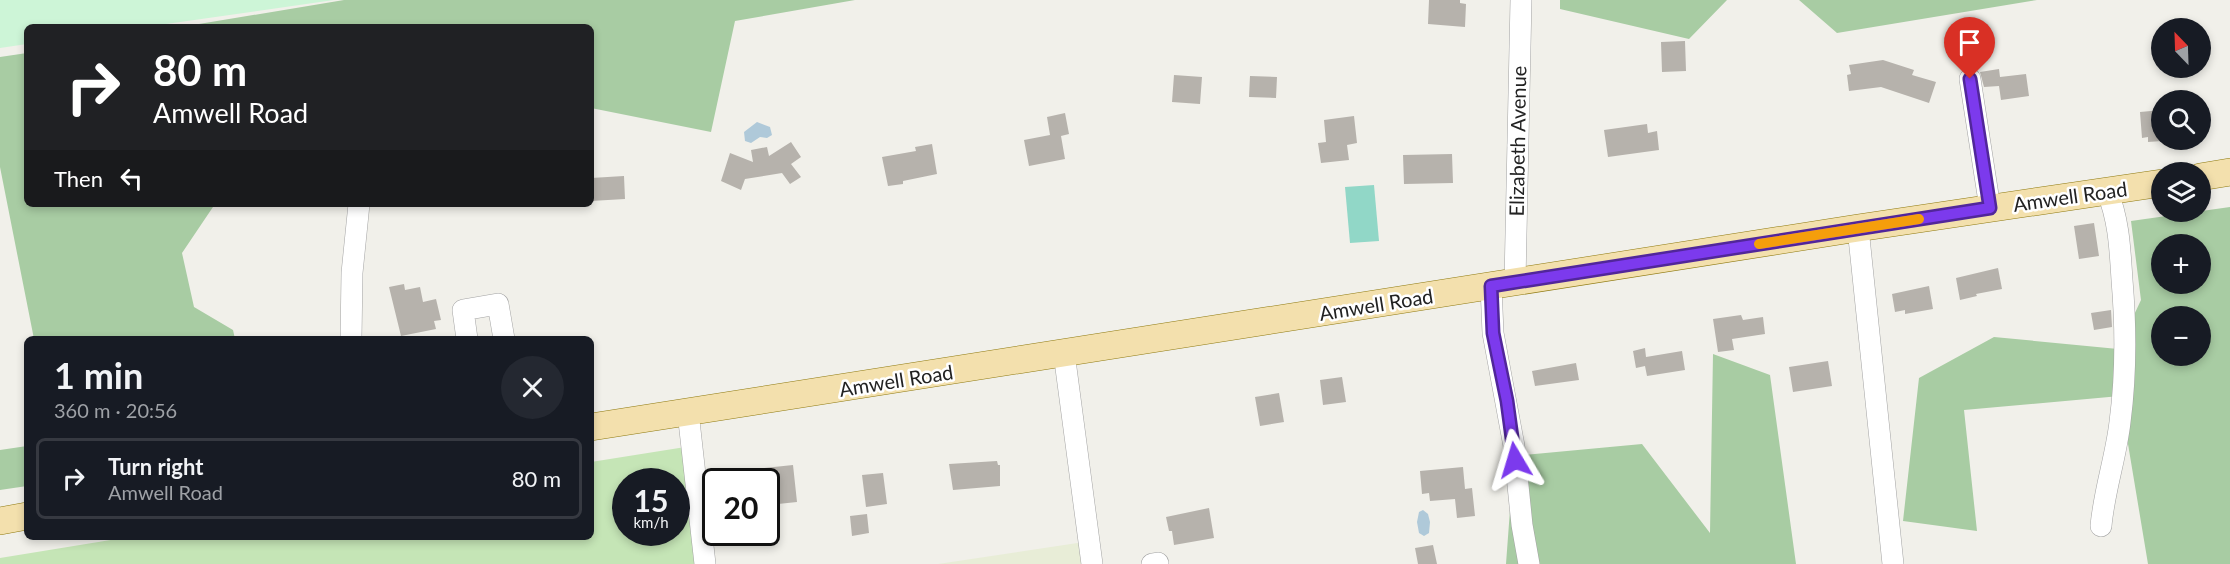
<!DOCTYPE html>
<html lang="en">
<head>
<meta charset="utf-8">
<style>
  :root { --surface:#171b24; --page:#242831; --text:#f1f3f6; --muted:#9ea1a6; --line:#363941 }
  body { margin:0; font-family:Lato,sans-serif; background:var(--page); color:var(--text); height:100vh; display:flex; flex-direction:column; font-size:22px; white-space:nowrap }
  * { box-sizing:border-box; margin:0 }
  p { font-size:20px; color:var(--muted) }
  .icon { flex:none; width:33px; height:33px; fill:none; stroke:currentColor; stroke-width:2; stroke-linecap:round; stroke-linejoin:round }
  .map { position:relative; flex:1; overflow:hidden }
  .side { position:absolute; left:24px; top:336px; width:570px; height:204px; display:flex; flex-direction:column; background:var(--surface); border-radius:9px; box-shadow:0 3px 9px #0003 }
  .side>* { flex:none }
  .banner { position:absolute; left:24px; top:24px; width:570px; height:183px; border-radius:9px; box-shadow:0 3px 9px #0003; background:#202124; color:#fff; overflow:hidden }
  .needle { width:39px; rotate:337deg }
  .buttons { position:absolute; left:2151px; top:18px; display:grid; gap:12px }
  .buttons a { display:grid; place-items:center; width:60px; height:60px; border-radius:50%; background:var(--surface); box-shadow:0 3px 9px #0003; font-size:30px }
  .speed { position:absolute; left:612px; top:468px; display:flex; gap:12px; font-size:30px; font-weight:700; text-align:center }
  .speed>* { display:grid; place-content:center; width:78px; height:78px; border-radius:50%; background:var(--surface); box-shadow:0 3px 9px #0003; line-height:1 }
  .speed small { font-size:15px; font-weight:400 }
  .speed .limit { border:3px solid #111; border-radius:9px; background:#fff; color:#111 }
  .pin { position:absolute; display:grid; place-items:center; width:51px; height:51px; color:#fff; margin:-62px -26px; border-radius:50% 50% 50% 0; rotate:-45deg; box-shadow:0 0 6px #0007 }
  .pin .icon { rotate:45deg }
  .me { position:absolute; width:66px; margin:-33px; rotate:353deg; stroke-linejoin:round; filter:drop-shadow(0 0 4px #0008) }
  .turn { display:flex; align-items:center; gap:21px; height:126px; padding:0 30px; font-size:27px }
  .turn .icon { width:78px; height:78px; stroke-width:2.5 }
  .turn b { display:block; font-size:42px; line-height:51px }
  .then { display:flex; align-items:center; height:57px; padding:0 30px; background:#0003; gap:12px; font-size:22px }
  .round { display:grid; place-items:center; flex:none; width:63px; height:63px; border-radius:32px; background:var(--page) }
  .head { display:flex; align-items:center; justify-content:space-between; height:102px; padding:0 30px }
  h1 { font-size:36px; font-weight:700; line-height:45px }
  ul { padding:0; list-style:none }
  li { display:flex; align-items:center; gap:18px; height:81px; margin:0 12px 9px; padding:0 18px; border:3px solid var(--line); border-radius:9px }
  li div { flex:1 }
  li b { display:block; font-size:22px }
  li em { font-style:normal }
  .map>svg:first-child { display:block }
  .farmland { fill:#e8edd7 }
  .grass { fill:#c5e5b6; fill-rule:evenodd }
  .forest { fill:#a8cca3; fill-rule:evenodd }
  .park { fill:#cdf5d7 }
  .pitch { fill:#91d7c7 }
  .water { fill:#afc9d9 }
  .building { fill:#b6b2ac }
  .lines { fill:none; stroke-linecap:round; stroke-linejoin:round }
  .minor-casing { stroke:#a3a3a3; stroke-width:22 }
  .major-casing { stroke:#8f7a11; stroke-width:28 }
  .minor { stroke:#fff; stroke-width:21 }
  .major { stroke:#f3e0ad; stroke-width:27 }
  .route-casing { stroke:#51269a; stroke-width:15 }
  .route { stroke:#7c3aed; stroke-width:10 }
  .slow { stroke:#f59e0b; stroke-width:10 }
  .labels { text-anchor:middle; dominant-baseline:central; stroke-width:5; stroke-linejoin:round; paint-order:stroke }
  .street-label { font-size:20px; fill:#222; stroke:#fff }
</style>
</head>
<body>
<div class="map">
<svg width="2230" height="564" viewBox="0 0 2230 564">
  <rect width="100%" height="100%" fill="#f1f0ea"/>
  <path class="farmland" d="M1084,542l3,22h-149z"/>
  <path class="grass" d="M698,445l9,119h-707v-6l129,-21h462v-75zM626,482h50v50h-50z"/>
  <path class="forest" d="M344,0h511l-120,21 -24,111 -120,-24v-81h-410z
    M1560,0h167l-38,39 -129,-30z
    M1799,0h238l-200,33z
    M27,53v151h188l-33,49 12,54 39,23 2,9h-201l-34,-172v-110z
    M2230,207v357h-82l-28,-168 -156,14 13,121 -74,-10 16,-143 75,-41 124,12 23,-49 -10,-79zM2162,244h38v40h-38zM2162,316h38v40h-38z
    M1713,354l57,21 26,189h-290l8,-108 128,-12 68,89z
    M27,446v40l-27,4v-40z"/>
  <path class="park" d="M0,0h334l-189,27h-118v17l-27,4z"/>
  <path class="pitch" d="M1374,185l5,56 -29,2 -5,-56z"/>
  <path class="water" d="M757,122l13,5 2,8 -5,3 -7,-1 -9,6 -6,-2 -1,-9z
    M1423,510l5,4 2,8 -1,11 -5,3 -5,-3 -2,-11 2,-10z"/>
  <path class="building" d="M1429,0h31v3l6,1 -1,23 -37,-3z
    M1685,41l1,30 -24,1 -1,-30z
    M1883,60l31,10 -2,5 24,7 -7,21 -48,-16 -32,4 -2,-16 4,-1 -2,-9z
    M1999,69l1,8 26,-3 3,22 -28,4 -2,-14 -15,1 -4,-15z
    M1174,75l28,2 -2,27 -28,-2z
    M1250,76l27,1 -1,21 -27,-1z
    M2162,110v31l-14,1v-5l-6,1 -2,-26z
    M1065,113l4,21 -8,2 4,23 -36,7 -5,-26 26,-5 -3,-18z
    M1354,116l3,27 -10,2 2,15 -28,3 -3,-20 8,-1 -2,-22z
    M1647,124l1,9 9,-2 2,19 -51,7 -4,-27z
    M791,142l10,15 -10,7 10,13 -11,7 -8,-11 -37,6 -4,11 -20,-9 9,-28 23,9 -2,-12 16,-3 2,9z
    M932,144l5,30 -34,7v3l-15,2 -6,-29 34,-6 -1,-4z
    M1452,154l1,29 -49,1 -1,-29z
    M624,176l1,23 -34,2v-23z
    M2094,223l5,33 -20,3 -5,-33z
    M1998,268l4,21 -26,5 1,2 -17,4 -4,-22z
    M404,284l1,6 15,-3 3,15 13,-3 5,21 -7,1 2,8 -35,7 -12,-49z
    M1929,286l4,23 -28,5v-4l-10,2 -3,-18z
    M2111,310l1,17 -18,3 -3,-17z
    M1741,315l2,5 20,-3 2,17 -33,5 2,11 -16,2 -5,-33z
    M1645,348l1,9 36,-6 3,19 -38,6 -2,-10 -9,2 -3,-17z
    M1828,361l4,25 -39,6 -4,-25z
    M1576,363l3,17 -44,6 -3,-15z
    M1342,377l4,25 -23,3 -3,-25z
    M1279,393l5,29 -24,4 -5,-29z
    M997,461l1,4h2v21l-47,4 -4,-26z
    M793,465l4,37 -19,2v-4l-7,1 -1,-8 -4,1v-12h-8l-2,-13z
    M1463,467l2,22 7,-1 3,28 -18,2 -2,-19 -25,2 -1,-8 -7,1 -2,-23z
    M883,473l4,31 -21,3 -4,-32z
    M1209,508l5,30 -40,7 -2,-14h-3l-3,-14z
    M867,514l2,19 -17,3 -2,-20z
    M1433,545l4,19h-19l-3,-16z"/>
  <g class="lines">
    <defs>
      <path id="minor" d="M1970,79l20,129
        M1858,228l35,336
        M1515,281l6,-281
        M1491,286l2,47 21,113 8,79 7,39
        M351,339l1,-66 7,-69
        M467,339l-4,-29 35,-6 6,35
        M1064,353l28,211
        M688,412l17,152
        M2101,526c3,-35 15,-69 19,-104 6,-46 6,-95 2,-142 -2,-31 -3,-60 -15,-89
        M1152,564l6,-1"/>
      <path id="major" d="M2200,177l30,-5
        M591,427l1267,-199 304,-45
        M0,521l27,-5"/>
    </defs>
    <use href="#minor" class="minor-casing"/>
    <use href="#major" class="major-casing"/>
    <use href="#minor" class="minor"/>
    <use href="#major" class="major"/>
  </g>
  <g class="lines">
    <defs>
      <path id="route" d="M1515,460l-8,-59 -14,-68 -2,-47 499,-78 -20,-129"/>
    </defs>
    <use href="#route" class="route-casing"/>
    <use href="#route" class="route"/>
    <path class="slow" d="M1759,244l160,-25"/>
  </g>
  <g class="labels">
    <g class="street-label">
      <text transform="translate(1517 141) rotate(-89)">Elizabeth Avenue</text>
      <text transform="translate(2070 196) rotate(-8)">Amwell Road</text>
      <text transform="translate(1376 304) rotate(-9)">Amwell Road</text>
      <text transform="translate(896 380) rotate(-9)">Amwell Road</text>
    </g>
  </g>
</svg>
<div class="buttons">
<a><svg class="needle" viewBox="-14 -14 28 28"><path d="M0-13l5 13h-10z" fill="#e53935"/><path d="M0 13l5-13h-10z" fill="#9ea1a6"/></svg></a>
<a><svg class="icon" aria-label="search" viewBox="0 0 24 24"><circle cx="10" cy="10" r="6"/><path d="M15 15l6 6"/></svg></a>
<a><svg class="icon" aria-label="layers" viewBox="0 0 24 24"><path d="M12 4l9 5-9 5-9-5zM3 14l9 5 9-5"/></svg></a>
<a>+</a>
<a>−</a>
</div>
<div class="speed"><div>15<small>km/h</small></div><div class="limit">20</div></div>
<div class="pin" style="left:1970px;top:79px;background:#d93025"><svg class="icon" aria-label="arrive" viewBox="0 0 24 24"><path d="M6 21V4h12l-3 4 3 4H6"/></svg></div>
<svg class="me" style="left:1515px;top:460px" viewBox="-20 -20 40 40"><path d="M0-17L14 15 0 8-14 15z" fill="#7c3aed" stroke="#fff" stroke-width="4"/></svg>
<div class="banner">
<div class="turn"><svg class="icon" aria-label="right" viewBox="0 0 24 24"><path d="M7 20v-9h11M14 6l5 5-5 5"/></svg><div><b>80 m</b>Amwell Road</div></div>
<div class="then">Then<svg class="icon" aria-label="left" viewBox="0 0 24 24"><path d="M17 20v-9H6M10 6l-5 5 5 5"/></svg></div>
</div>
<section class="side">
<div class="head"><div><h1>1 min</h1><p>360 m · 20:56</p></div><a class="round"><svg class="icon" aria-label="close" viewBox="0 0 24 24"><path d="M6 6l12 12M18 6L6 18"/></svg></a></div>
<ul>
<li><svg class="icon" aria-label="right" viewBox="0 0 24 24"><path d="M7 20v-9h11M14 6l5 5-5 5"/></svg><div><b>Turn right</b><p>Amwell Road</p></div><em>80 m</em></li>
</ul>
</section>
</div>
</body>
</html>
